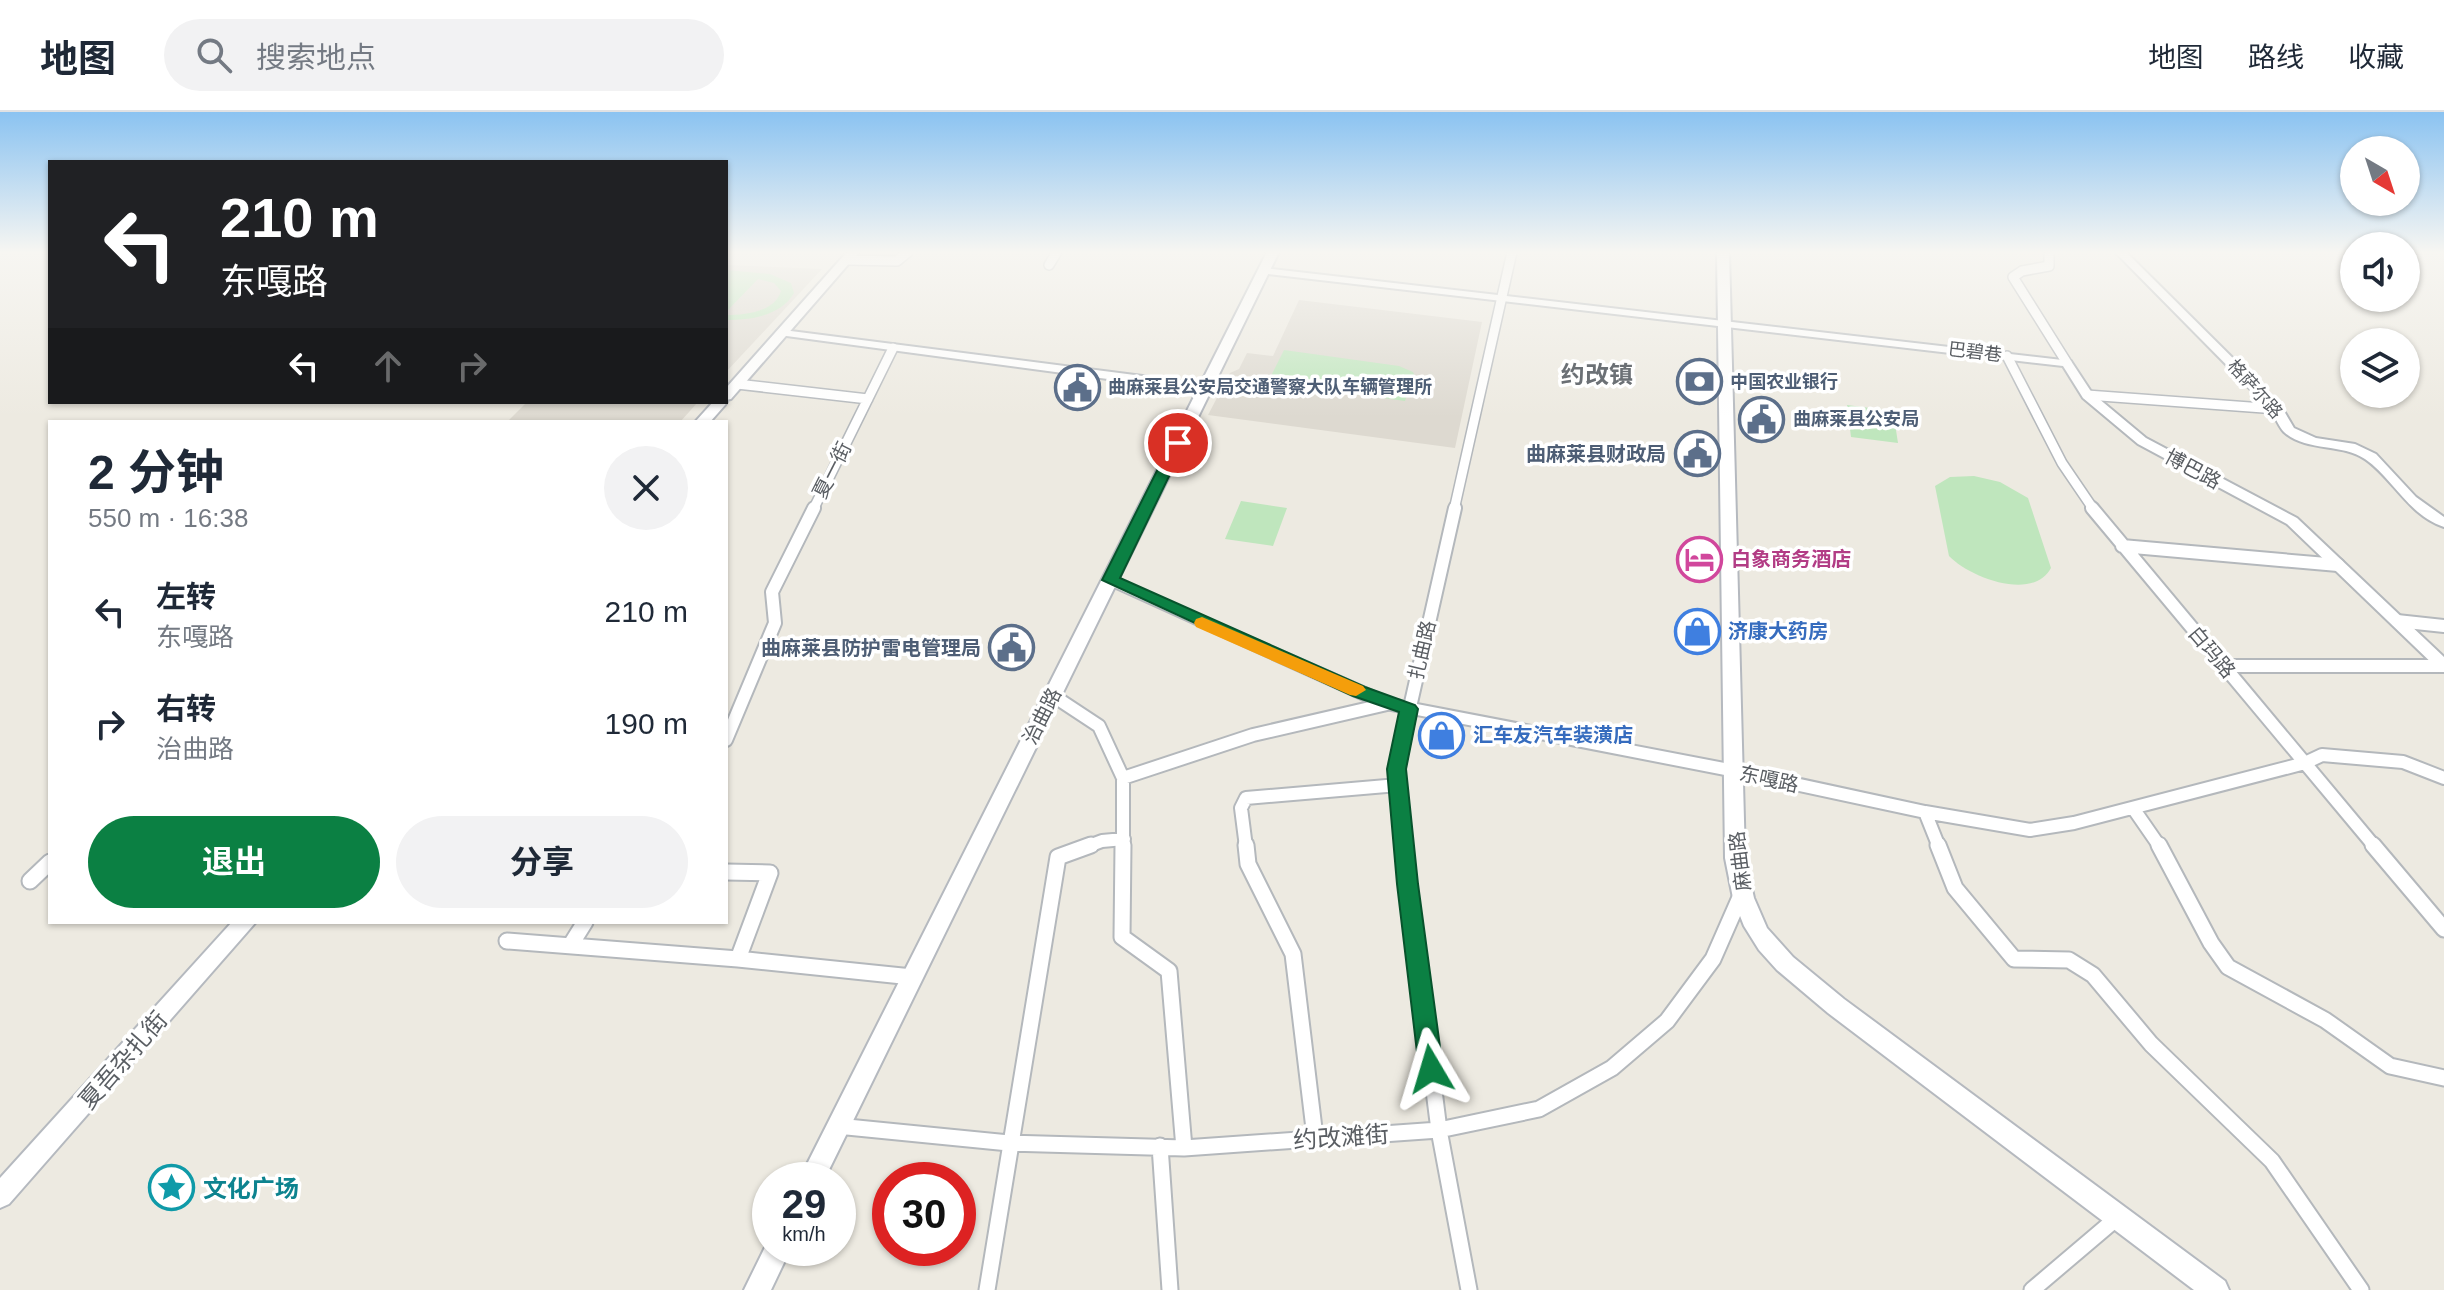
<!DOCTYPE html>
<html lang="zh">
<head>
<meta charset="utf-8">
<style>
  :root { --surface:#fff; --page:#f2f2f3; --text:#1f2937; --muted:#747a83; --line:#e0e1e3; --accent:#0b8043 }
  body { margin:0; font-family:Helvetica,"Noto Sans SC",sans-serif; background:var(--page); color:var(--text); height:100vh; display:flex; flex-direction:column; font-size:30px; white-space:nowrap }
  * { box-sizing:border-box; margin:0 }
  p { font-size:26px; color:var(--muted) }
  .icon { flex:none; width:44px; height:44px; fill:none; stroke:currentColor; stroke-width:2; stroke-linecap:round; stroke-linejoin:round }
  .map { position:relative; flex:1; overflow:hidden }
  .side { position:absolute; left:48px; top:308px; width:680px; height:504px; display:flex; flex-direction:column; background:var(--surface); border-radius:0px; box-shadow:0 2px 6px #0004 }
  .side>* { flex:none }
  .top-card { position:absolute; left:48px; top:48px; width:680px; height:244px; border-radius:0px; box-shadow:0 2px 6px #0004; background:#202124; color:#fff; overflow:hidden }
  .needle { width:52px; rotate:141deg }
  .buttons { position:absolute; left:2340px; top:24px; display:grid; gap:16px }
  .buttons a { display:grid; place-items:center; width:80px; height:80px; border-radius:50%; background:var(--surface); box-shadow:0 2px 6px #0004; font-size:40px }
  .speed { position:absolute; left:752px; top:1050px; display:flex; gap:16px; font-size:40px; font-weight:700; text-align:center }
  .speed>* { display:grid; place-content:center; width:104px; height:104px; border-radius:50%; background:var(--surface); box-shadow:0 2px 6px #0004; line-height:1 }
  .speed small { font-size:20px; font-weight:400 }
  .speed .limit { border:12px solid #d22; background:#fff; color:#111 }
  .pin { position:absolute; display:grid; place-items:center; width:68px; height:68px; color:#fff; margin:-34px; border:4px solid #fff; border-radius:50%; box-shadow:0 2px 8px #0007 }
  .me { position:absolute; width:88px; margin:-44px; rotate:353deg; stroke-linejoin:round; filter:drop-shadow(0 0 6px #0008) }
  .turn { display:flex; align-items:center; gap:28px; height:168px; padding:0 40px; font-size:36px }
  .turn .icon { width:104px; height:104px; stroke-width:2.5 }
  .turn b { display:block; font-size:56px; line-height:68px }
  .lanes { display:flex; align-items:center; height:76px; padding:0 40px; background:#0003; justify-content:center; gap:40px; direction:ltr }
  .lanes .off { opacity:.35 }
  .round { display:grid; place-items:center; flex:none; width:84px; height:84px; border-radius:42px; background:var(--page) }
  .head { display:flex; align-items:center; justify-content:space-between; height:136px; padding:0 40px }
  h1 { font-size:48px; font-weight:700; line-height:60px }
  .action { display:flex; gap:16px; margin-top:auto; padding:16px 40px }
  .action a { flex:1; height:92px; border-radius:48px; background:var(--accent); color:#fff; font-size:32px; font-weight:700; line-height:92px; text-align:center }
  .action a+a { background:var(--page); color:var(--text) }
  ul { padding:0; list-style:none }
  li { display:flex; align-items:center; gap:24px; height:112px; padding:0 40px }
  li div { flex:1 }
  li b { display:block; font-size:30px }
  li em { font-style:normal }
  header { display:flex; align-items:center; gap:48px; box-sizing:border-box; height:112px; padding:0 40px; background:var(--surface); border-bottom:2px solid var(--line) }
  header strong { font-size:38px }
  nav { display:flex; gap:44px; margin-inline-start:auto; font-size:28px }
  .search { width:560px; height:72px; background:var(--page); display:flex; align-items:center; gap:20px; box-sizing:border-box; padding:0 28px; border-radius:44px; color:var(--muted); font-size:30px }
  .map>svg:first-child { display:block }
  .education { fill:#ddd9d0 }
  .green { fill:#bfe6bd }
  .lines { fill:none; stroke-linecap:round; stroke-linejoin:round }
  .minor-far2-casing { stroke:#b4b8bc; stroke-width:12 }
  .minor-far1-casing { stroke:#b4b8bc; stroke-width:16 }
  .minor-casing { stroke:#b4b8bc; stroke-width:19 }
  .tertiary-casing { stroke:#b4b8bc; stroke-width:4 }
  .secondary-casing { stroke:#b5b9bf; stroke-width:4 }
  .minor-far2 { stroke:#fff; stroke-width:9 }
  .minor-far1 { stroke:#fff; stroke-width:12 }
  .minor { stroke:#fff; stroke-width:15 }
  .tertiary { fill:#fff; fill-rule:evenodd }
  .secondary { fill:#fff; fill-rule:evenodd }
  .route { fill:#0b8043; stroke:#07532c; stroke-width:2 }
  .slow { fill:#f59e0b }
  .labels { text-anchor:middle; dominant-baseline:central; stroke-width:7; stroke-linejoin:round; paint-order:stroke }
  .far-street-label { font-size:18px; fill:#5a5e63; stroke:#fff }
  .far-service-label { font-size:18px; font-weight:bold; fill:#4e5e75; stroke:#fff; text-anchor:start }
  .service-label { font-size:20px; font-weight:bold; fill:#4e5e75; stroke:#fff; text-anchor:end }
  .street-label { font-size:20px; fill:#5a5e63; stroke:#fff }
  .hotel-label { font-size:20px; font-weight:bold; fill:#b23c85; stroke:#fff; text-anchor:start }
  .shop-label { font-size:20px; font-weight:bold; fill:#366cbe; stroke:#fff; text-anchor:start }
  .far-district-label { font-size:24px; font-weight:bold; fill:#6b7075; stroke:#fff }
  .near-street-label { font-size:24px; fill:#5a5e63; stroke:#fff }
  .near-culture-label { font-size:24px; font-weight:bold; fill:#0d838f; stroke:#fff; text-anchor:start }
</style>
</head>
<body>
<header>
<strong>地图</strong>
<div class="search"><svg class="icon" aria-label="search" viewBox="0 0 24 24"><circle cx="10" cy="10" r="6"/><path d="M15 15l6 6"/></svg>搜索地点</div>
<nav><a>地图</a><a>路线</a><a>收藏</a></nav>
</header>
<div class="map">
<svg width="2444" height="1178" viewBox="0 0 2444 1178">
  <rect width="100%" height="100%" fill="#edeae1"/>
  <path class="education" d="M726,153l96,4 -96,103z
    M1299,188l183,22 -27,126 -247,-33 22,-42 9,-4 8,-16 26,3z
    M527,290h171l-18,20h-173z"/>
  <path class="green" d="M726,158l44,4 21,9 3,10c-13,23 -44,27 -68,27v-5c19,0 49,-3 55,-24l-7,-8 -16,-4 -32,33z
    M1284,238l115,16 14,6 6,13 -12,10 -2,6 -137,-19z
    M1847,293l46,6 5,32 -47,-6z
    M1974,364l26,6 28,16 23,70c-18,34 -82,9 -102,-12l-14,-70 15,-9z
    M1241,389l46,7 -14,38 -48,-7z"/>
  <g class="lines">
    <defs>
      <path id="minor-far2" d="M2049,140v14l-27,5 -9,6 54,86
        M847,148l50,1 11,-9
        M1049,153l8,-13
        M2007,244l55,107 32,47
        M737,272l131,15
        M2087,283l190,14
        M813,398l80,-162
        M1454,398l58,-258"/>
      <path id="minor-far1" d="M2092,396l283,339
        M2122,434l216,19
        M2397,509l47,5
        M2224,554h220
        M1052,583l47,31 24,52v69
        M726,628l49,-117 -3,-31 42,-84
        M1735,659l190,41 105,18 44,-7 231,-60 17,-8 81,7 41,16
        M1123,666l130,-43 134,-31
        M2133,696l27,39
        M1925,700l14,35
        M1086,735l16,-6 22,-2
        M1246,735l-5,-39 5,-10 152,-13
        M1403,735l-7,-78 59,-261"/>
      <path id="minor" d="M1123,733l-1,92 47,34 15,177
        M1246,733l2,19 45,90 22,183
        M1403,733l36,285 30,160
        M1938,733l17,43 59,71 55,1 24,15 58,69 121,117 89,129
        M2159,733l52,98 17,24 97,53 65,46 54,12
        M2373,733l71,84
        M726,760l44,1 -32,86 174,18
        M30,769l20,-19
        M507,829l231,18
        M570,834l15,-24
        M837,1014l172,17 175,5 255,-18 100,-21 73,-41 55,-47 46,-62 29,-66
        M1160,1034l10,144
        M987,1178l71,-433 33,-12
        M2032,1178l86,-73"/>
      <path id="tertiary" d="M2115,140h11l155,154 13,22 22,10 39,6 21,10 40,43 28,20v10c-36,-12 -51,-49 -79,-68 -23,-16 -59,-7 -81,-27 -5,-5 -9,-15 -12,-21z
        M1264,156l807,93 21,32 54,45 151,80 147,139v14l-5,-1 -152,-146 -149,-80 -55,-46 -20,-32 -803,-93 -1,-2z
        M783,218l422,54 6,4 -6,4 -426,-57 -2,-2z
        M1110,464l281,123 344,66 6,2 2,4 -2,4 -6,2 -354,-69 -276,-125 -2,-3z"/>
      <path id="secondary" d="M847,140h12l-128,147 -5,1v-12z
        M1267,140h12l-455,928h-25z
        M1717,140h12l16,606 9,40 13,30 26,29 51,42 381,282 4,9h-35l-366,-277 -51,-43 -18,-20 -15,-24 -11,-28 -8,-40z
        M726,289l1,1 -2,3 -15,17h-15l18,-20z
        M232,810h24l-247,282 -9,4v-30z
        M769,1127l1,9h21l-20,42h-27z"/>
    </defs>
    <use href="#minor-far2" class="minor-far2-casing"/>
    <use href="#minor-far1" class="minor-far1-casing"/>
    <use href="#minor" class="minor-casing"/>
    <use href="#tertiary" class="tertiary-casing"/>
    <use href="#secondary" class="secondary-casing"/>
    <use href="#minor-far2" class="minor-far2"/>
    <use href="#minor-far1" class="minor-far1"/>
    <use href="#minor" class="minor"/>
    <use href="#tertiary" class="tertiary"/>
    <use href="#secondary" class="secondary"/>
  </g>
  <linearGradient id="sky" x2="0" y2="1"><stop stop-color="#8bc3f1"/><stop offset="0.46" stop-color="#f7f6f2"/><stop offset="1" stop-color="#f7f6f2" stop-opacity="0"/></linearGradient>
  <rect width="2444" height="305" fill="url(#sky)"/>
  <path class="route" d="M1178,326l7,5 -65,135 245,109 50,18 3,4 -12,60 12,115 25,185 -3,7 -9,3 -8,-3 -4,-7 -22,-185 -10,-115 12,-57 -46,-16 -251,-116 69,-137z"/>
  <path class="slow" d="M1202,505l161,69 3,4 -10,6 -6,-1 -154,-68 -2,-4 2,-4z"/>
  <defs>
    <symbol id="bank-ring" viewBox="-11 -11 22 22"><circle r="9.5" fill="#fff" stroke="#5c6f8a" stroke-width="1.5"/><path d="M-6-4H6V4H-6ZM0-2.3a2.3 2.3 0 1 0 0 4.6a2.3 2.3 0 1 0 0-4.6Z" fill="#5c6f8a"/></symbol>
    <symbol id="civic-ring" viewBox="-11 -11 22 22"><circle r="9.5" fill="#fff" stroke="#5c6f8a" stroke-width="1.5"/><path d="M-.6-6.5H3V-4.5H.6V-3L4-1V1h2V6H-6V1h2V-1L-.6-3ZM-1.2 2.5V6h2.4V2.5Z" fill="#5c6f8a"/></symbol>
    <symbol id="hotel-ring" viewBox="-11 -11 22 22"><circle r="9.5" fill="#fff" stroke="#d1479c" stroke-width="1.5"/><path d="M-6-4.5h1.5V1H6V5H4.5V3h-9V5H-6ZM-4 0a1.8 1.8 0 1 1 3.6 0ZM.5 0V-2.5h3Q6-2.5 6 0Z" fill="#d1479c"/></symbol>
    <symbol id="shop-ring" viewBox="-11 -11 22 22"><circle r="9.5" fill="#fff" stroke="#3f7fe0" stroke-width="1.5"/><path d="M-5-2.5h2.3a2.7 3.5 0 0 1 5.4 0H5L5.5 6h-11ZM-1.5-2.5h3a1.5 2.3 0 0 0-3 0Z" fill="#3f7fe0"/></symbol>
    <symbol id="sight-ring" viewBox="-11 -11 22 22"><circle r="9.5" fill="#fff" stroke="#0f9aa8" stroke-width="1.5"/><path d="M0-6L1.8-2.2L6-1.7L2.9 1.2L3.7 5.4L0 3.3L-3.7 5.4L-2.9 1.2L-6-1.7L-1.8-2.2Z" fill="#0f9aa8"/></symbol>
  </defs>
  <g fill-rule="evenodd">
    <use href="#bank-ring" x="1674" y="244" width="51" height="51"/>
    <use href="#civic-ring" x="1052" y="250" width="51" height="51"/>
    <use href="#civic-ring" x="1736" y="282" width="51" height="51"/>
    <use href="#civic-ring" x="1672" y="316" width="51" height="51"/>
    <use href="#hotel-ring" x="1674" y="422" width="51" height="51"/>
    <use href="#shop-ring" x="1672" y="494" width="51" height="51"/>
    <use href="#civic-ring" x="986" y="510" width="51" height="51"/>
    <use href="#shop-ring" x="1416" y="598" width="51" height="51"/>
    <use href="#sight-ring" x="146" y="1050" width="51" height="51"/>
  </g>
  <g class="labels">
    <g class="far-street-label">
      <text transform="translate(1975 240) rotate(7)">巴碧巷</text>
      <text transform="translate(2255 277) rotate(48)">格萨尔路</text>
    </g>
    <g class="far-service-label">
      <text x="1730" y="270">中国农业银行</text>
      <text x="1108" y="275">曲麻莱县公安局交通警察大队车辆管理所</text>
      <text x="1793" y="307">曲麻莱县公安局</text>
    </g>
    <g class="service-label">
      <text x="1666" y="342">曲麻莱县财政局</text>
      <text x="981" y="536">曲麻莱县防护雷电管理局</text>
    </g>
    <g class="street-label">
      <text transform="translate(2193 357) rotate(28)">博巴路</text>
      <text transform="translate(832 358) rotate(-63)">夏一街</text>
      <text transform="translate(1422 538) rotate(-77)">扎曲路</text>
      <text transform="translate(2212 540) rotate(50)">白玛路</text>
      <text transform="translate(1042 604) rotate(-63)">治曲路</text>
      <text transform="translate(1769 667) rotate(12)">东嘎路</text>
      <text transform="translate(1740 749) rotate(-97)">麻曲路</text>
    </g>
    <g class="hotel-label">
      <text x="1731" y="447">白象商务酒店</text>
    </g>
    <g class="shop-label">
      <text x="1728" y="519">济康大药房</text>
      <text x="1473" y="623">汇车友汽车装潢店</text>
    </g>
    <g class="far-district-label">
      <text x="1597" y="262">约改镇</text>
    </g>
    <g class="near-street-label">
      <text transform="translate(123 948) rotate(-49)">夏吾杂扎街</text>
      <text transform="translate(1341 1025) rotate(-4)">约改滩街</text>
    </g>
    <g class="near-culture-label">
      <text x="203" y="1076">文化广场</text>
    </g>
  </g>
</svg>
<div class="buttons">
<a><svg class="needle" viewBox="-14 -14 28 28"><path d="M0-13l5 13h-10z" fill="#e53935"/><path d="M0 13l5-13h-10z" fill="#747a83"/></svg></a>
<a><svg class="icon" aria-label="sound" viewBox="0 0 24 24"><path d="M4 9h4l5-4v14l-5-4H4zM17 9q2 3 0 6"/></svg></a>
<a><svg class="icon" aria-label="layers" viewBox="0 0 24 24"><path d="M12 4l9 5-9 5-9-5zM3 14l9 5 9-5"/></svg></a>
</div>
<div class="speed"><div>29<small>km/h</small></div><div class="limit">30</div></div>
<div class="pin" style="left:1178px;top:331px;background:#d93025"><svg class="icon" aria-label="arrive" viewBox="0 0 24 24"><path d="M6 21V4h12l-3 4 3 4H6"/></svg></div>
<svg class="me" style="left:1431px;top:957px" viewBox="-20 -20 40 40"><path d="M0-17L14 15 0 8-14 15z" fill="#0b8043" stroke="#fff" stroke-width="4"/></svg>
<div class="top-card">
<div class="turn"><svg class="icon" aria-label="left" viewBox="0 0 24 24"><path d="M17 20v-9H6M10 6l-5 5 5 5"/></svg><div><b>210 m</b>东嘎路</div></div>
<div class="lanes"><svg class="icon" aria-label="left" viewBox="0 0 24 24"><path d="M17 20v-9H6M10 6l-5 5 5 5"/></svg><svg class="icon off" aria-label="ahead" viewBox="0 0 24 24"><path d="M12 20V5M6 11l6-6 6 6"/></svg><svg class="icon off" aria-label="right" viewBox="0 0 24 24"><path d="M7 20v-9h11M14 6l5 5-5 5"/></svg></div>
</div>
<section class="side">
<div class="head"><div><h1>2 分钟</h1><p>550 m · 16:38</p></div><a class="round"><svg class="icon" aria-label="close" viewBox="0 0 24 24"><path d="M6 6l12 12M18 6L6 18"/></svg></a></div>
<ul>
<li><svg class="icon" aria-label="left" viewBox="0 0 24 24"><path d="M17 20v-9H6M10 6l-5 5 5 5"/></svg><div><b>左转</b><p>东嘎路</p></div><em>210 m</em></li>
<li><svg class="icon" aria-label="right" viewBox="0 0 24 24"><path d="M7 20v-9h11M14 6l5 5-5 5"/></svg><div><b>右转</b><p>治曲路</p></div><em>190 m</em></li>
</ul>
<div class="action"><a>退出</a><a>分享</a></div>
</section>
</div>
</body>
</html>
